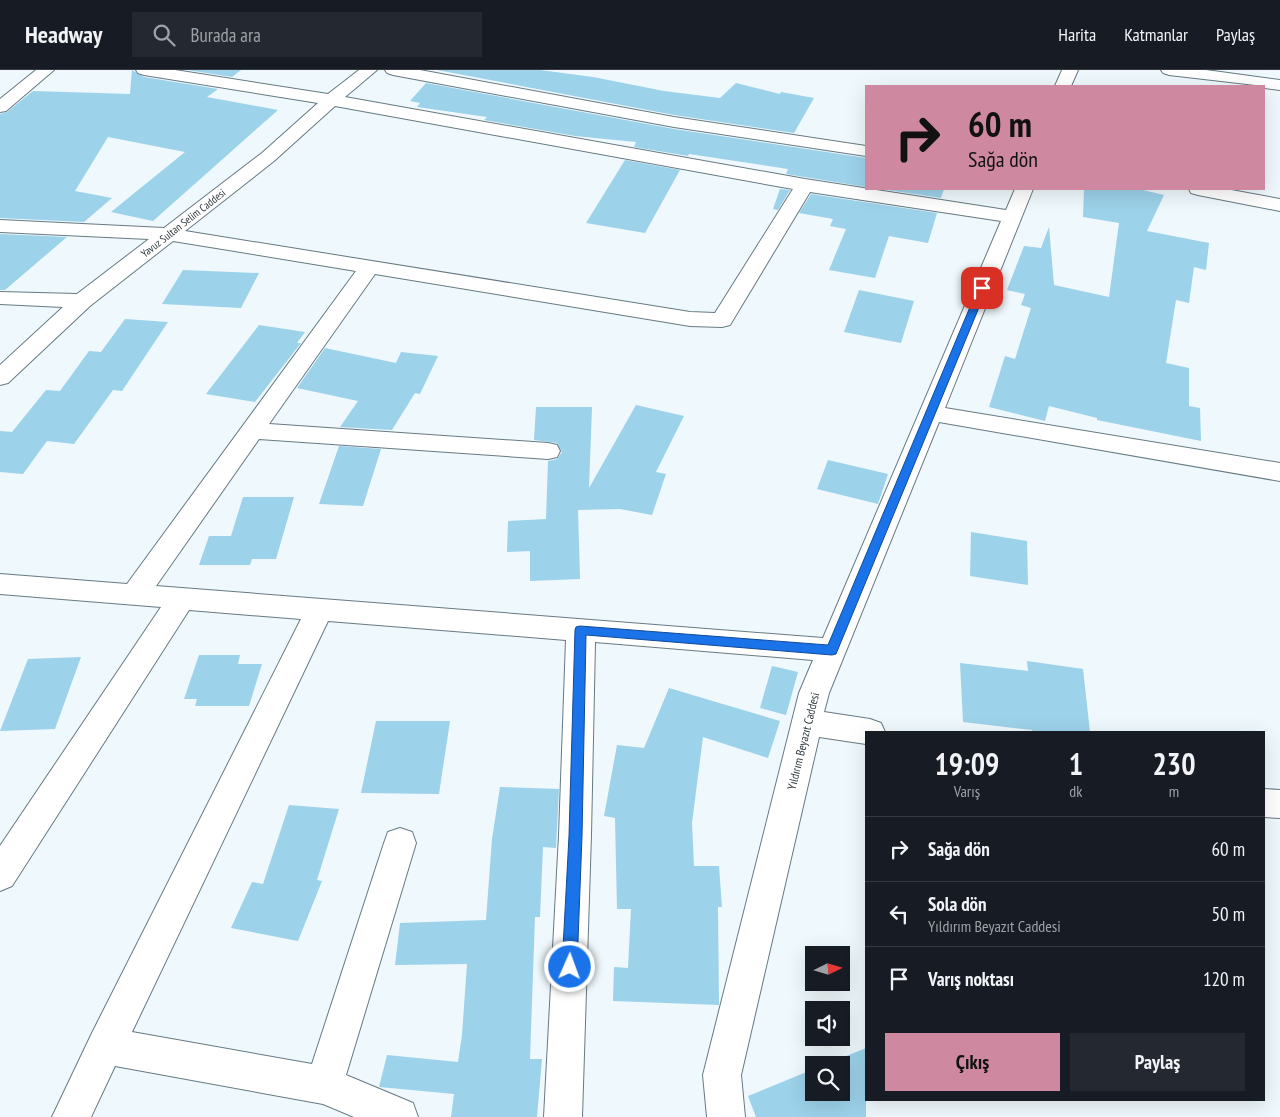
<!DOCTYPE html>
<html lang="tr">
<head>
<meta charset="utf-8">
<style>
  :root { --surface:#171b24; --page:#242831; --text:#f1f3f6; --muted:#9ea1a6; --line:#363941; --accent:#ce89a1 }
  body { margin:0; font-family:"PT Sans Narrow",sans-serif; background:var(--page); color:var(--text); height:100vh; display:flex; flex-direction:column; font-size:19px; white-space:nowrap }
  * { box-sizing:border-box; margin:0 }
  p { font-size:16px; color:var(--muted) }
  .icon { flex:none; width:28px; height:28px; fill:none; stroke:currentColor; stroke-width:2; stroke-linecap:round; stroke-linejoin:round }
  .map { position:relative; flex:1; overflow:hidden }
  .panel { position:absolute; left:865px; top:661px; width:400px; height:370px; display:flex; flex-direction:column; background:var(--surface); border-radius:0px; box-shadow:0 5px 20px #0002 }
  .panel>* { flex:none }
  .top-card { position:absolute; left:865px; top:15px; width:400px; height:105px; border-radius:0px; box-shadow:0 5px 20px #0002; background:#ce89a1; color:#111; overflow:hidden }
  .needle { width:32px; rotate:85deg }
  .tools { position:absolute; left:805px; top:876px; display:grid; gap:10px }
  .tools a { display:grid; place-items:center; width:45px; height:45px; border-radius:0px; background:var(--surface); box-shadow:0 5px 20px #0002; font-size:25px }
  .pin { position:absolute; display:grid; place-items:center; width:42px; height:42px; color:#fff; margin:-21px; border-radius:10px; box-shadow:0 2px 8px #0006 }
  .me { position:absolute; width:55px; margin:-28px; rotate:2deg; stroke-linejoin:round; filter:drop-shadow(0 0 4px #0008) }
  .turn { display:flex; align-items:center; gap:18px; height:105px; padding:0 20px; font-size:22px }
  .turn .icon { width:65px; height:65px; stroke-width:2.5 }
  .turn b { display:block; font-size:35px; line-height:42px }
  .eta { display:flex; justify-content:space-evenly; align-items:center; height:85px; text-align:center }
  .eta b { font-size:30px; font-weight:800; line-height:35px }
  .primary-button { display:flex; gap:10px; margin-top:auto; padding:10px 20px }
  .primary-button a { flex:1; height:58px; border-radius:0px; background:var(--accent); color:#111; font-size:20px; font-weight:800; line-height:58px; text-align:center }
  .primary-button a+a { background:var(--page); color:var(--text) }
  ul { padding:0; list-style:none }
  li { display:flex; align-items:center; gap:15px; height:65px; padding:0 20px; border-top:1px solid var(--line) }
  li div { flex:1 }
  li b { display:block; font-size:19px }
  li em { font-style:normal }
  header { display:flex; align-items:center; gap:30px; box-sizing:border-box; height:70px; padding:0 25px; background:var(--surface); border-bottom:1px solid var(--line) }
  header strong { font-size:24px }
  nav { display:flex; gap:28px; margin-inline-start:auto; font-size:18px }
  .search { width:350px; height:45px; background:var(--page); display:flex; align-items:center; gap:12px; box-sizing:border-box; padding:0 18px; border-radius:0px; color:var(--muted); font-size:19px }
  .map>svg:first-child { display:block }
  .building { fill:#9cd2ea }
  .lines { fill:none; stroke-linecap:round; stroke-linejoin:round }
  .minor-casing { stroke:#667a83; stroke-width:2 }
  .minor { fill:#fff; fill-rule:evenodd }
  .route { fill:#1a73e8; stroke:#114b97 }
  .labels { text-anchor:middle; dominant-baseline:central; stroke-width:4; stroke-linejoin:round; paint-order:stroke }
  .far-street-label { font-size:11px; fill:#323a3e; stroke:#fff }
  .street-label { font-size:12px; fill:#323a3e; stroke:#fff }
</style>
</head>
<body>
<header>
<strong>Headway</strong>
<div class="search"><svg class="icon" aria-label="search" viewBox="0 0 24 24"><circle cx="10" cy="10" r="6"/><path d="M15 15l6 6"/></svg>Burada ara</div>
<nav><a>Harita</a><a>Katmanlar</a><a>Paylaş</a></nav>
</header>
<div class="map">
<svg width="1280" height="1047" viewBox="0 0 1280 1047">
  <rect width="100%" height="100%" fill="#eff8fc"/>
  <path class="building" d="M132,0l12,7 74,12 -11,8 71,13 -125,111 -42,-9 74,-60 -77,-15 -33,54 37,7 -28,24 -84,-4v-104l7,-2 26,-21 97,3z
    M187,0h54l-9,7z
    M437,0h103l53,7 71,14 56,7 16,-15 44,11 1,-2 33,6 -20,35 -120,-18z
    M426,13l248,46 192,29v29l-80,-13 2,-5 -99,-15 -1,2 -54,-9 2,-5 -61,-6 -91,-16 3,-3 -70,-10 3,-4 -10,-2z
    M625,90l55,10 -35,63 -59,-10z
    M780,119l10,1 -12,20 -5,-1z
    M881,119h63l-3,9z
    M1084,119h55l25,6 -17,36 62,12 -3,27 -12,-3 -5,36 -13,-3 -10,63 23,5v38l11,2 1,33 -104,-21v-2l-48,-12 -4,15 -56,-14 16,-51 10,3 16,-51 -10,-3 4,-11 -18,-4 17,-44 17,2 8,-21 5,58 55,12 10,-74 -36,-6z
    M811,124l126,19 -9,30 -39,-7 -14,42 -46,-8 17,-41 -16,-3 3,-7 -34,-6z
    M0,164l67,3 -62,53h-5z
    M183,200l76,3 -18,35 -79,-4z
    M859,220l55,11 -13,42 -57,-11z
    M125,249l43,3 -46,69 -9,-1 -39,54 -27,-3 -24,33 -23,-2v-41l12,1 34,-42 14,1 29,-40 12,1z
    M259,255l46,7 -8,11h4l-46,59 -49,-8z
    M325,278l71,15 5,-11 37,4 -18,38 -5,-1 -23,37 -52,-3 18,-26 -61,-13z
    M636,335l48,11 -28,56 10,2 -14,41 -32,-6 -42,1 2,69 -50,2v-30l-23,1 1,-31 38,-2 2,-58 9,-2 5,-7 -5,-9 -23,-3 2,-33h56l-3,81z
    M339,376l42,3 -18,57 -44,-2z
    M828,390l60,14 -10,30 -61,-15z
    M243,427h51l-18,62h-24l-2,6h-51l10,-29h22z
    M971,462l56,9 1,44 -58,-9z
    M199,585h41l-2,9h24l-13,42h-54l2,-7h-13z
    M81,587l-26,72 -55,2 28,-72z
    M1027,591l56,8 7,63h-57l-1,-2 -69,-8 -3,-59 68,8z
    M772,596l26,6 -12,43 -26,-7z
    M669,618l111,33 -12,37 -65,-21 -11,86 2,43h25l3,41h-4l1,98 -106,-4 1,-34 14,1 3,-59h-14l-2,-91 -11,-2 13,-71 27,3z
    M376,651h74l-11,73 -78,-1z
    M500,717l59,2 -3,59 -13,-1 -3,70h-5l-5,142h12l-5,58h-86l3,-23 -75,-7 8,-32 71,7 4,-27 5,-71 -72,1 5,-42 86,-3 6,-81z
    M289,735l50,4 -22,71 5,1 -24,60 -67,-13 21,-46 11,2z
    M866,978v69h-110l-8,-21 66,-27v23h27v-27h-17z"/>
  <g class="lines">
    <defs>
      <path id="minor" d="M36,0h18l-48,41 -6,1v-13z
        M136,0h39l153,24 31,-24h18l-32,27 460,82 201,31 9,-21h18l-88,219 335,55v18l-341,-59 -110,271 -5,19 46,7 11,4 4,9h-19v12l-47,-7 -78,338 4,42h-38l-4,-42 96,-382 14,-33 -218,-18 -4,193 -9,282h-38l15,-282 7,-195 -238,-19 -196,411 180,32 72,-221 4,-11 12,-4 12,4 4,11 -70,232 67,28 5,14h-64l-31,-13 -208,-38 -24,51h-39l40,-84 209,-414 -112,-9 -177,276 -12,5v-45l161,-239 -161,-13v-20l127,10 229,-313 -183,-30 -83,65 -82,77 -8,2v-20l63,-58 -63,-3v-12l77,2 72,-55 -149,-7v-12l164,8 98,-75 56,-50 -174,-28 -6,-2zM335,36l458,83 -78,124 -25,-1 -505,-81 89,-70zM810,122l191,29 -178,417 -667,-52 103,-147 289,20 9,-2 3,-6 -3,-6 -9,-2 -279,-19 106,-150 315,52 32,1 8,-2 3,-5z
        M385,0h35l254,47 192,29v10l-192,-29 -281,-52 -6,-2z
        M1062,0h16l-7,16h-16z
        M1161,0h45l74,10v10l-16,-2v-2l-95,-11 -6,-2z
        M1189,119h37l54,10v12l-82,-16 -7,-2z
        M1264,719l16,1v28l-16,-1z"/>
    </defs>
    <use href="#minor" class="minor-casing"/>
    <use href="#minor" class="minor"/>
  </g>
  <path class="route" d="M982,216l5,2 -151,366 -4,1 -246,-20 -4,201 -5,131 -2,5 -5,2 -5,-2 -3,-5 7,-131 6,-206 1,-3 4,-1 248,19 150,-357z"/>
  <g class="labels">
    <g class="far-street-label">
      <text transform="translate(183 153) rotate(-38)">Yavuz Sultan Selim Caddesi</text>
    </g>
    <g class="street-label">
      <text transform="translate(803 671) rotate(-76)">Yıldırım Beyazıt Caddesi</text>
    </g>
  </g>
</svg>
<div class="tools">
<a><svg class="needle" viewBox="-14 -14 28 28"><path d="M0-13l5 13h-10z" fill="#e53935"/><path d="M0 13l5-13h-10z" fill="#9ea1a6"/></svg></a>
<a><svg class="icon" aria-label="sound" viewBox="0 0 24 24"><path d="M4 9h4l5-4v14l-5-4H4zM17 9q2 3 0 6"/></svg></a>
<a><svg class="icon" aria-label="search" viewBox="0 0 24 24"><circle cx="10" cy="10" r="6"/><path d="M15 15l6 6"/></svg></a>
</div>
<div class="pin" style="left:982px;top:218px;background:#d93025"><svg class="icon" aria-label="arrive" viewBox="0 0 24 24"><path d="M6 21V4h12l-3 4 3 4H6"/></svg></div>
<svg class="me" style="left:570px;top:897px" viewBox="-20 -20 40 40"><circle r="17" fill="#1a73e8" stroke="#fff" stroke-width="3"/><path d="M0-11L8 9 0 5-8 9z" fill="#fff"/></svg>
<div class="top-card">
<div class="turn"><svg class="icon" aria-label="right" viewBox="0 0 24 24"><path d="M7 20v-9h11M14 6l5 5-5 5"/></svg><div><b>60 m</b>Sağa dön</div></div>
</div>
<section class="panel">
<div class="eta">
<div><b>19:09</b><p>Varış</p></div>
<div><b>1</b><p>dk</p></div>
<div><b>230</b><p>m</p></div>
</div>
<ul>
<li><svg class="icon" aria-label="right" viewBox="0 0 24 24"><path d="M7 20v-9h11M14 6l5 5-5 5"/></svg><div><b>Sağa dön</b></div><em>60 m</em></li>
<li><svg class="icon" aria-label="left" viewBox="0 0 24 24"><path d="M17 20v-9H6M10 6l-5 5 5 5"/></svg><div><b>Sola dön</b><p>Yıldırım Beyazıt Caddesi</p></div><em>50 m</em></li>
<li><svg class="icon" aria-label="arrive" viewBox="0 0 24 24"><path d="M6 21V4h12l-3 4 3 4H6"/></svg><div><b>Varış noktası</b></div><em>120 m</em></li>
</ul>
<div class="primary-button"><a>Çıkış</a><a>Paylaş</a></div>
</section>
</div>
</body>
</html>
